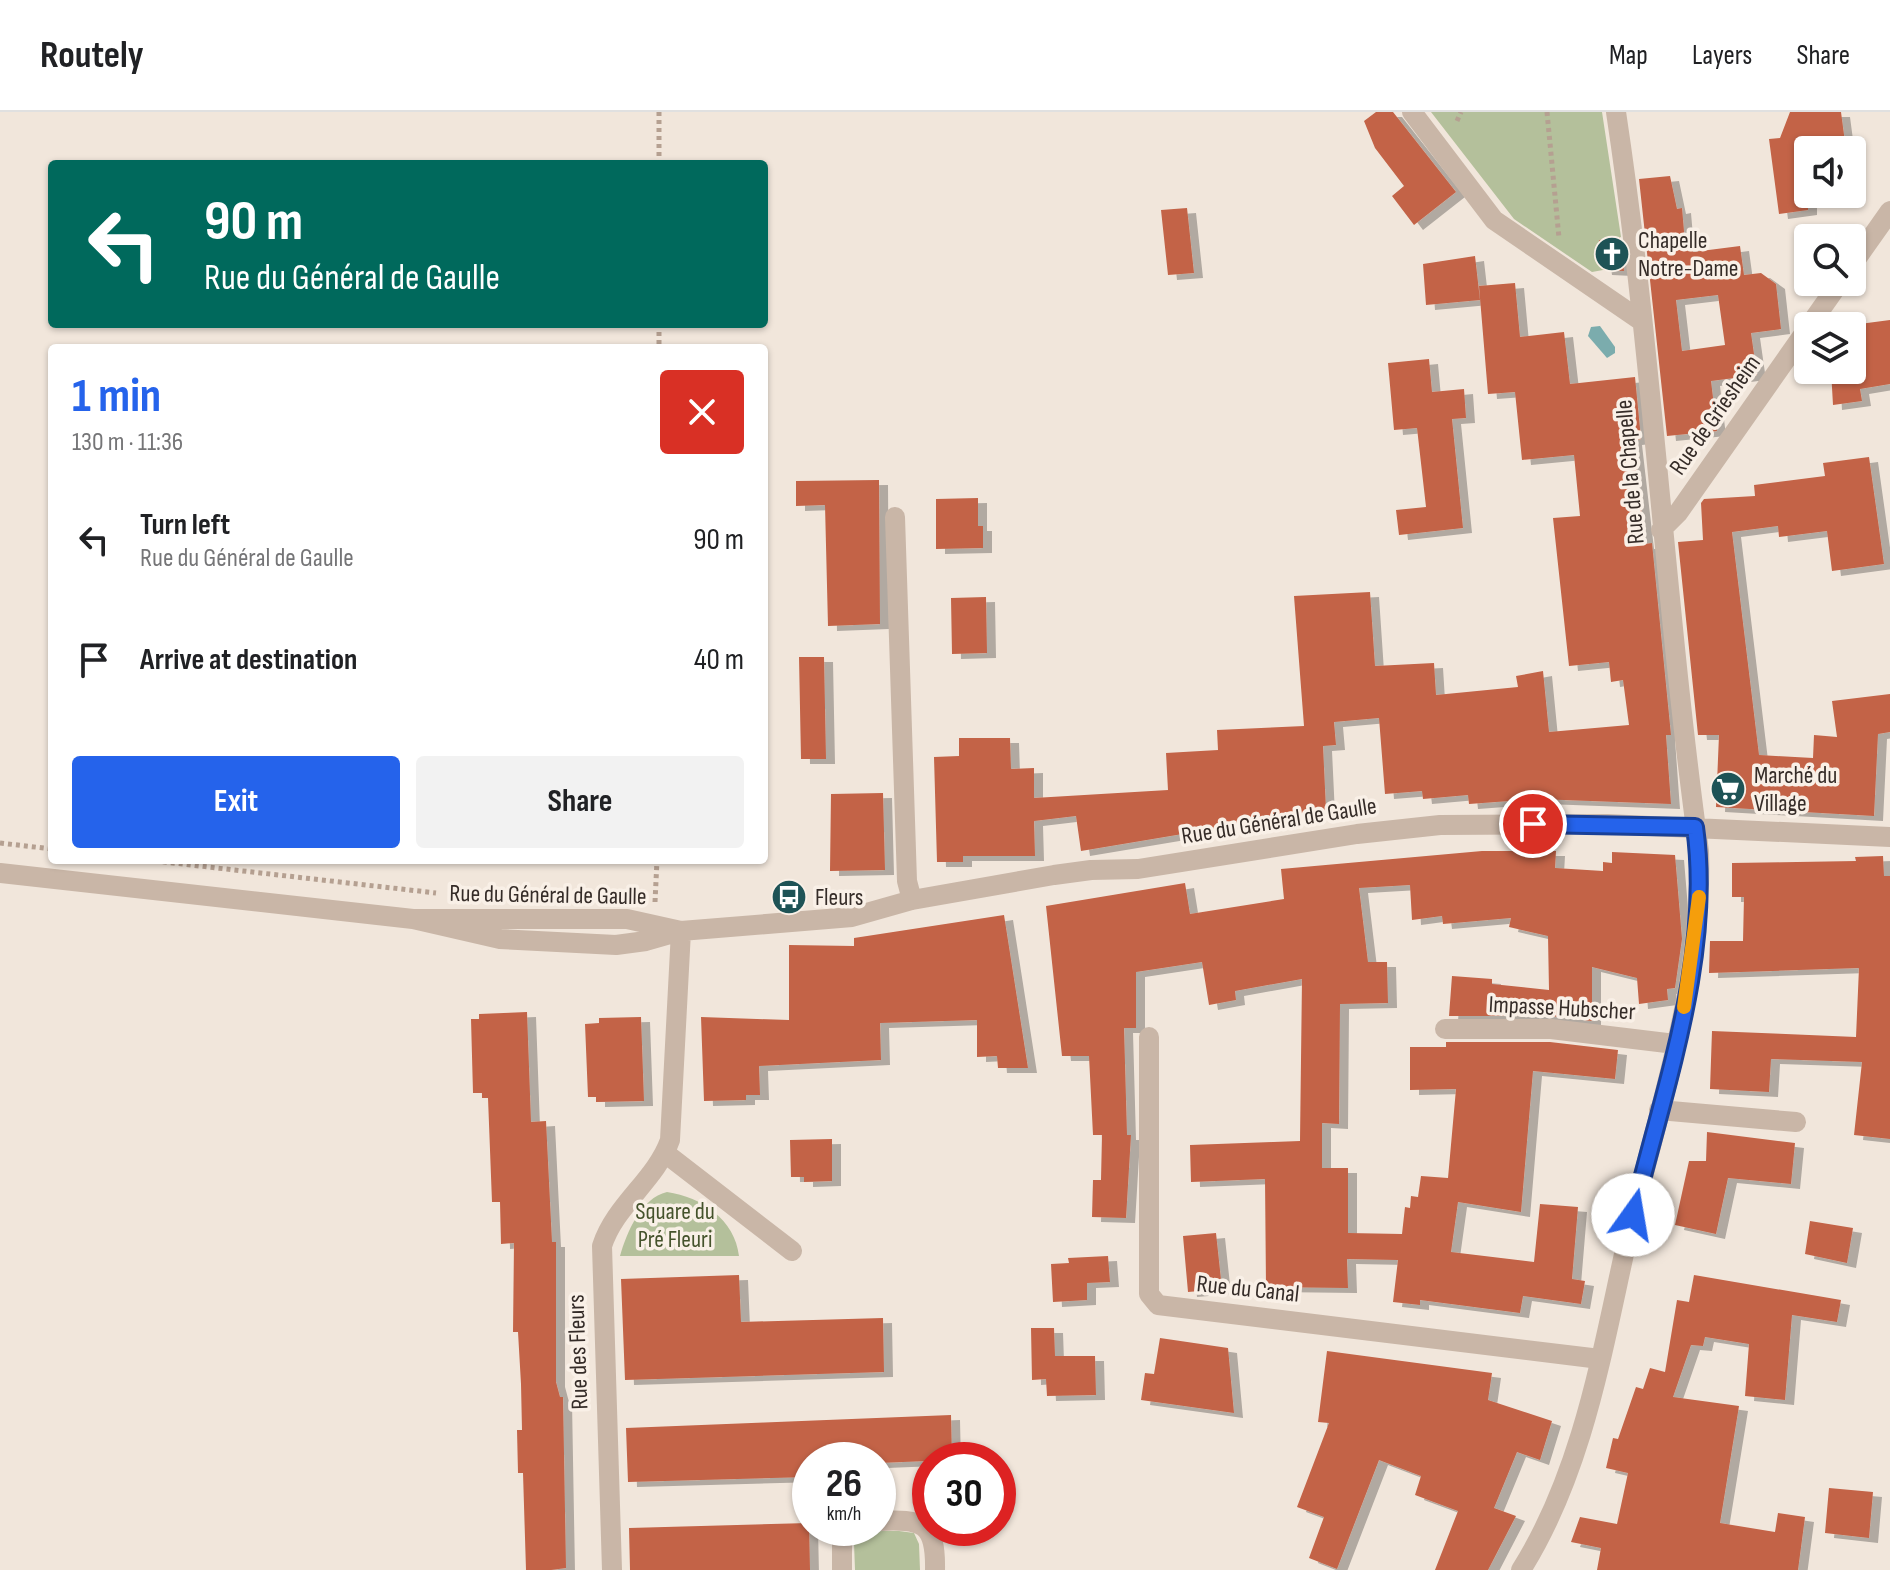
<!DOCTYPE html>
<html lang="en">
<head>
<meta charset="utf-8">
<style>
  :root { --surface:#fff; --page:#f2f2f2; --text:#202124; --muted:#757577; --line:#e0e0e0; --accent:#2563eb }
  body { margin:0; font-family:"Sofia Sans Condensed",sans-serif; background:var(--page); color:var(--text); height:100vh; display:flex; flex-direction:column; font-size:30px; white-space:nowrap }
  * { box-sizing:border-box; margin:0 }
  p { font-size:26px; color:var(--muted) }
  .icon { flex:none; width:44px; height:44px; fill:none; stroke:currentColor; stroke-width:2; stroke-linecap:round; stroke-linejoin:round }
  .map { position:relative; flex:1; overflow:hidden }
  .panel { position:absolute; left:48px; top:232px; width:720px; height:520px; display:flex; flex-direction:column; background:var(--surface); border-radius:8px; box-shadow:0 2px 6px #0004 }
  .panel>* { flex:none }
  .hud { position:absolute; left:48px; top:48px; width:720px; height:168px; border-radius:8px; box-shadow:0 2px 6px #0004; background:#00695c; color:#fff; overflow:hidden }
  .tools { position:absolute; left:1794px; top:24px; display:grid; gap:16px }
  .tools a { display:grid; place-items:center; width:72px; height:72px; border-radius:8px; background:var(--surface); box-shadow:0 2px 6px #0004; font-size:40px }
  .speed { position:absolute; left:792px; top:1330px; display:flex; gap:16px; font-size:40px; font-weight:700; text-align:center }
  .speed>* { display:grid; place-content:center; width:104px; height:104px; border-radius:50%; background:var(--surface); box-shadow:0 2px 6px #0004; line-height:1 }
  .speed small { font-size:20px; font-weight:400 }
  .speed .limit { border:12px solid #d22; background:#fff; color:#111 }
  .pin { position:absolute; display:grid; place-items:center; width:68px; height:68px; color:#fff; margin:-34px; border:4px solid #fff; border-radius:50%; box-shadow:0 2px 8px #0007 }
  .me { position:absolute; width:88px; margin:-44px; rotate:13deg; stroke-linejoin:round; filter:drop-shadow(0 0 6px #0008) }
  .turn { display:flex; align-items:center; gap:28px; height:168px; padding:0 24px; font-size:36px }
  .turn .icon { width:104px; height:104px; stroke-width:2.5 }
  .turn b { display:block; font-size:56px; line-height:68px }
  .round { display:grid; place-items:center; flex:none; width:84px; height:84px; border-radius:8px; background:var(--page) }
  .head { display:flex; align-items:center; justify-content:space-between; height:136px; padding:0 24px }
  h1 { font-size:48px; font-weight:700; line-height:60px; color:var(--accent) }
  .button { display:flex; gap:16px; margin-top:auto; padding:16px 24px }
  .button a { flex:1; height:92px; border-radius:8px; background:var(--accent); color:#fff; font-size:32px; font-weight:700; line-height:92px; text-align:center }
  .button a+a { background:var(--page); color:var(--text) }
  ul { padding:0; list-style:none }
  li { display:flex; align-items:center; gap:24px; height:120px; padding:0 24px }
  li div { flex:1 }
  li b { display:block; font-size:30px }
  li em { font-style:normal }
  header { display:flex; align-items:center; gap:48px; box-sizing:border-box; height:112px; padding:0 40px; background:var(--surface); border-bottom:2px solid var(--line) }
  header strong { font-size:38px }
  nav { display:flex; gap:44px; margin-inline-start:auto; font-size:28px }
  .map>svg:first-child { display:block }
  .green { fill:#b4c09b }
  .water { fill:#7bacad }
  .building { fill:#c36347; fill-rule:evenodd; filter:url(#shadow) }
  .lines { fill:none; stroke-linecap:round; stroke-linejoin:round }
  .path { stroke:#b5a091; stroke-width:5; stroke-dasharray:4 4; stroke-linecap:butt }
  .minor { stroke:#c9b6a7; stroke-width:20 }
  .route-casing { stroke:#184099; stroke-width:20 }
  .route { stroke:#2563eb; stroke-width:14 }
  .slow { stroke:#f59e0b; stroke-width:14 }
  .labels { text-anchor:middle; dominant-baseline:central; stroke-width:7; stroke-linejoin:round; paint-order:stroke }
  .poi-label { font-size:24px; fill:#352c28; stroke:#f9f0e7; text-anchor:start }
  .street-label { font-size:24px; fill:#352c28; stroke:#f9f0e7 }
  .park-label { font-size:24px; fill:#45532c; stroke:#f9f0e7 }
</style>
</head>
<body>
<header>
<strong>Routely</strong>
<nav><a>Map</a><a>Layers</a><a>Share</a></nav>
</header>
<div class="map">
<svg width="1890" height="1458" viewBox="0 0 1890 1458">
  <defs>
    <filter id="shadow"><feDropShadow dx="9" dy="5" stdDeviation="0" flood-color="#0004"/></filter>
  </defs>
  <rect width="100%" height="100%" fill="#f1e6db"/>
  <path class="green" d="M1431,0h171l19,125 -22,3 4,30 -11,2 -78,-53z
    M667,1080c35,5 68,28 72,64h-119c7,-24 21,-58 47,-64z
    M899,1419l15,2 5,11 1,26h-65l-1,-27c11,-14 28,-12 45,-12z"/>
  <path class="water" d="M1600,214l15,21v6l-8,5 -19,-22 3,-9z"/>
  <path class="building" d="M1376,0h17l63,80 -42,33 -22,-29 12,-10 -29,-38 -11,-27z
    M1790,0h51l5,38h-38v60l-29,4 -10,-75 11,-1z
    M1670,64l7,33 5,-1 3,35 7,-1 1,10 47,-6 4,29 17,-2 15,11 5,45 -30,4 6,42 -46,6 6,50 -50,5 -28,-257zM1718,183l7,50 -43,6 -6,-51z
    M1187,96l7,65 -26,2 -7,-65z
    M1620,125l4,34 -21,-1 -4,-30z
    M1475,144l5,44 -54,5 -3,-41z
    M1515,171l5,54 44,-5 6,52 65,-7 6,62 -8,1 12,104 7,-1 19,192h-5l5,69 -134,-5 -68,5 -1,-9 -45,4 -1,-8 -37,3 -6,-76 -45,4 2,23 -13,1 3,64 -245,41 -5,-35 -42,5 1,35h-72v6h-26l-3,-105 25,-1v-18h51l1,31 23,-1v30l134,-8 -2,-37 52,-3 -1,-20 87,-4 -10,-130 76,-4 5,74 59,-3 2,32 82,-8 -2,-11 27,-5 6,61 80,-7 -6,-45 -12,2 -2,-20 -40,4 -16,-148 27,-2 -6,-61 -52,5 -7,-68 -27,2 -9,-108z
    M1890,208v64l-30,5 2,12 -29,4 -2,-35h21v-45z
    M1429,247l3,33 32,-3 2,29 -14,1 11,109 -64,7 -3,-25 30,-3 -9,-79 -23,2 -6,-67z
    M1869,345l15,107 -52,7 -5,-40 -48,6 -1,-11 -46,6 27,223 54,3 1,-23 23,2 -5,-36 58,-7v38l-12,2 -4,82 -158,-9 3,-72h-21l-20,-193 25,-2 -2,-37 3,-4 51,-3 -1,-11 71,-9 -2,-13z
    M879,368l1,144 -52,2 -3,-121 -29,1v-25z
    M978,386v28h5v22l-47,1v-50z
    M986,485l1,56 -35,1 -1,-56z
    M799,545h25l2,102h-25z
    M883,681l2,77 -55,1 1,-77z
    M1482,739h74l-1,17 48,3v-9l9,1v-11l63,3 7,84 -7,49 -8,1 1,11 -29,4 -2,-26 -45,-11v54l-41,-5h-102l3,-40 40,3v5l57,6 -1,-54 -39,-9 2,-9 -68,6 -1,-8 -30,4 -2,-35 -51,3 9,74h19l1,41 -48,1 -1,120 -17,-1v45h26v65l54,1 3,-27 5,1 1,-12 7,1 3,-21 27,2 8,-89 -46,1v-43h36v-5h104l68,8 -3,29 -82,-8 -12,141 -63,-10 -7,50 83,10 6,-58 38,3 -6,72 13,2 -4,23 -58,-8 -3,17 -100,-13v5l-27,-3 5,-42 -51,-1 1,29 -82,-1 -1,-108 -74,3 -1,-37 110,-4 2,-162 -67,12 1,9 -27,5 -7,-43 -66,10v56h-12l3,107h4l-5,83 -34,-1 1,-37h8l1,-45h-9l-4,-79h-27l-16,-150 139,-23 5,31 94,-15 -3,-30z
    M1883,744l1,20h6v263l-36,-4 8,-73 -91,-3 -2,33 -59,-3 2,-58 144,6 3,-69 -150,5 1,-32h33l1,-44h-12v-34l124,-2 -1,-4z
    M1004,803l24,153h-30l-1,-12 -20,1v-37l-97,3 1,37 -122,6 1,29h-14v5l-42,1 -3,-84 88,3v-75l65,1v-8z
    M527,900l4,110 15,-1 6,121h4v140l4,15h3l3,171 -15,2h-25l-3,-97h-5l-1,-43h5l-1,-46 -3,-52h-5l1,-89 -13,1 -1,-42h-8l-4,-104h-6v-5h-9l-2,-74h8v-5z
    M641,905l3,84 -48,1v-5h-8l-3,-73 14,-1v-5z
    M1707,1020l88,11 -4,41 -63,-6 -12,56 -41,-9 14,-64h17z
    M832,1027v42l-28,1v-5h-13l-1,-37z
    M1810,1109l43,7 -6,35 -42,-9z
    M1216,1121l6,56 -34,3 -5,-56z
    M1108,1144l2,26 -23,1v17l-34,2 -2,-38 18,-1 -1,-5z
    M739,1163l2,47 142,-4 1,54 -259,8 -4,-101z
    M1694,1163l147,25 -4,22 -45,-7 -7,85 -40,-4 4,-52 -44,-7 -2,9 -12,-1 -18,52 66,9 -19,117 55,9 3,-19 27,4 -7,53h-201l4,-22 -30,-6 9,-25 37,7 11,-51 -22,-5 7,-30 5,1 18,-52 7,2 7,-21 15,4 12,-72 12,2z
    M1031,1216h23l1,28h40l1,39 -49,1 -1,-17 -14,1z
    M1160,1226l68,10 6,65 -93,-13 4,-27 9,1z
    M1327,1239l165,22 -4,27 64,21 -12,39 -23,-8 -23,56 22,8 -28,54h-53l23,-59 -43,-16 6,-19 -42,-16 -42,109 -28,-11 15,-41 -27,-10 32,-84 -11,-1z
    M951,1303l1,45 -74,3v-3h-68v17l-182,5 -2,-54z
    M1829,1376l44,4 -4,46 -44,-5z
    M809,1411l1,47h-180l-1,-42z"/>
  <g class="lines">
    <path class="path" d="M659,0v52
      M1547,0l12,126
      M1457,9l4,-9
      M659,212v24
      M0,731l52,6
      M147,748l289,33
      M655,790l2,-42"/>
    <path class="minor" d="M1412,0l82,108 146,100
      M1852,153l38,-54
      M1809,214l31,-44
      M895,405l12,364 5,19
      M1661,418l17,-17 130,-185
      M0,761l413,46h214l54,12
      M413,807l87,20 116,6 30,-4 35,-10 171,-14 60,-17 142,-25 37,-5 47,-1 219,-35 83,-9 167,-1 283,13
      M1445,917h106l124,15
      M1149,925v257l9,11 442,54
      M1659,998l137,12
      M665,1041l127,98
      M878,1409c44,-2 58,1 57,49
      M612,1458l-10,-324c13,-41 54,-66 68,-106l11,-209
      M842,1458v-29l10,-13
      M1521,1458c66,-105 83,-233 111,-351 30,-120 71,-242 67,-368 -34,-246 -46,-494 -83,-739"/>
  </g>
  <g class="lines">
    <defs>
      <path id="route" d="M1533,712l162,3c18,130 -32,263 -62,388"/>
    </defs>
    <use href="#route" class="route-casing"/>
    <use href="#route" class="route"/>
    <path class="slow" d="M1684,895l15,-110"/>
  </g>
  <defs>
    <symbol id="church-disc" viewBox="-11 -11 22 22"><circle r="9.5" fill="#1e5356" stroke="#f9f0e7"/><path d="M-1.2-6h2.4v3.5h3.3v2.4h-3.3V6h-2.4V-.1h-3.3v-2.4h3.3Z" fill="#fff"/></symbol>
    <symbol id="supermarket-disc" viewBox="-11 -11 22 22"><circle r="9.5" fill="#1e5356" stroke="#f9f0e7"/><path d="M-6-5.5h2.5l.6 2H6L4.5 2H-2.5L-4.4-4H-6ZM-1.5 3.2a1.3 1.3 0 1 0 .1 0ZM3 3.2a1.3 1.3 0 1 0 .1 0Z" fill="#fff"/></symbol>
    <symbol id="bus-disc" viewBox="-11 -11 22 22"><circle r="9.5" fill="#1e5356" stroke="#f9f0e7"/><path d="M-5-6H5V4H4V6H2V4H-2V6H-4V4H-5ZM-3.5-4V0h7V-4ZM-3.5 1.2v1.5H-2V1.2ZM2 1.2v1.5H3.5V1.2Z" fill="#fff"/></symbol>
  </defs>
  <g fill-rule="evenodd">
    <use href="#church-disc" x="1592" y="122" width="40" height="40"/>
    <use href="#supermarket-disc" x="1708" y="657" width="40" height="40"/>
    <use href="#bus-disc" x="769" y="765" width="40" height="40"/>
  </g>
  <g class="labels">
    <g class="poi-label">
      <text x="1638" y="128">Chapelle<tspan x="1638" dy="28">Notre-Dame</tspan></text>
      <text x="1754" y="663">Marché du<tspan x="1754" dy="28">Village</tspan></text>
      <text x="815" y="785">Fleurs</text>
    </g>
    <g class="street-label">
      <text transform="translate(1715 303) rotate(-55)">Rue de Griesheim</text>
      <text transform="translate(1630 360) rotate(-95)">Rue de la Chapelle</text>
      <text transform="translate(1279 709) rotate(-9)">Rue du Général de Gaulle</text>
      <text transform="translate(548 783) rotate(1)">Rue du Général de Gaulle</text>
      <text transform="translate(1562 896) rotate(3)">Impasse Hubscher</text>
      <text transform="translate(1248 1177) rotate(6)">Rue du Canal</text>
      <text transform="translate(578 1240) rotate(-92)">Rue des Fleurs</text>
    </g>
    <g class="park-label">
      <text x="675" y="1099">Square du<tspan x="675" dy="28">Pré Fleuri</tspan></text>
    </g>
  </g>
</svg>
<div class="tools">
<a><svg class="icon" aria-label="sound" viewBox="0 0 24 24"><path d="M4 9h4l5-4v14l-5-4H4zM17 9q2 3 0 6"/></svg></a>
<a><svg class="icon" aria-label="search" viewBox="0 0 24 24"><circle cx="10" cy="10" r="6"/><path d="M15 15l6 6"/></svg></a>
<a><svg class="icon" aria-label="layers" viewBox="0 0 24 24"><path d="M12 4l9 5-9 5-9-5zM3 14l9 5 9-5"/></svg></a>
</div>
<div class="speed"><div>26<small>km/h</small></div><div class="limit">30</div></div>
<div class="pin" style="left:1533px;top:712px;background:#d93025"><svg class="icon" aria-label="arrive" viewBox="0 0 24 24"><path d="M6 21V4h12l-3 4 3 4H6"/></svg></div>
<svg class="me" style="left:1633px;top:1103px" viewBox="-20 -20 40 40"><circle r="19" fill="#fff"/><path d="M0-13L10 11 0 6-10 11z" fill="#2563eb"/></svg>
<div class="hud">
<div class="turn"><svg class="icon" aria-label="left" viewBox="0 0 24 24"><path d="M17 20v-9H6M10 6l-5 5 5 5"/></svg><div><b>90 m</b>Rue du Général de Gaulle</div></div>
</div>
<section class="panel">
<div class="head"><div><h1>1 min</h1><p>130 m · 11:36</p></div><a class="round" style="background:#d93025;color:#fff"><svg class="icon" aria-label="close" viewBox="0 0 24 24"><path d="M6 6l12 12M18 6L6 18"/></svg></a></div>
<ul>
<li><svg class="icon" aria-label="left" viewBox="0 0 24 24"><path d="M17 20v-9H6M10 6l-5 5 5 5"/></svg><div><b>Turn left</b><p>Rue du Général de Gaulle</p></div><em>90 m</em></li>
<li><svg class="icon" aria-label="arrive" viewBox="0 0 24 24"><path d="M6 21V4h12l-3 4 3 4H6"/></svg><div><b>Arrive at destination</b></div><em>40 m</em></li>
</ul>
<div class="button"><a>Exit</a><a>Share</a></div>
</section>
</div>
</body>
</html>
